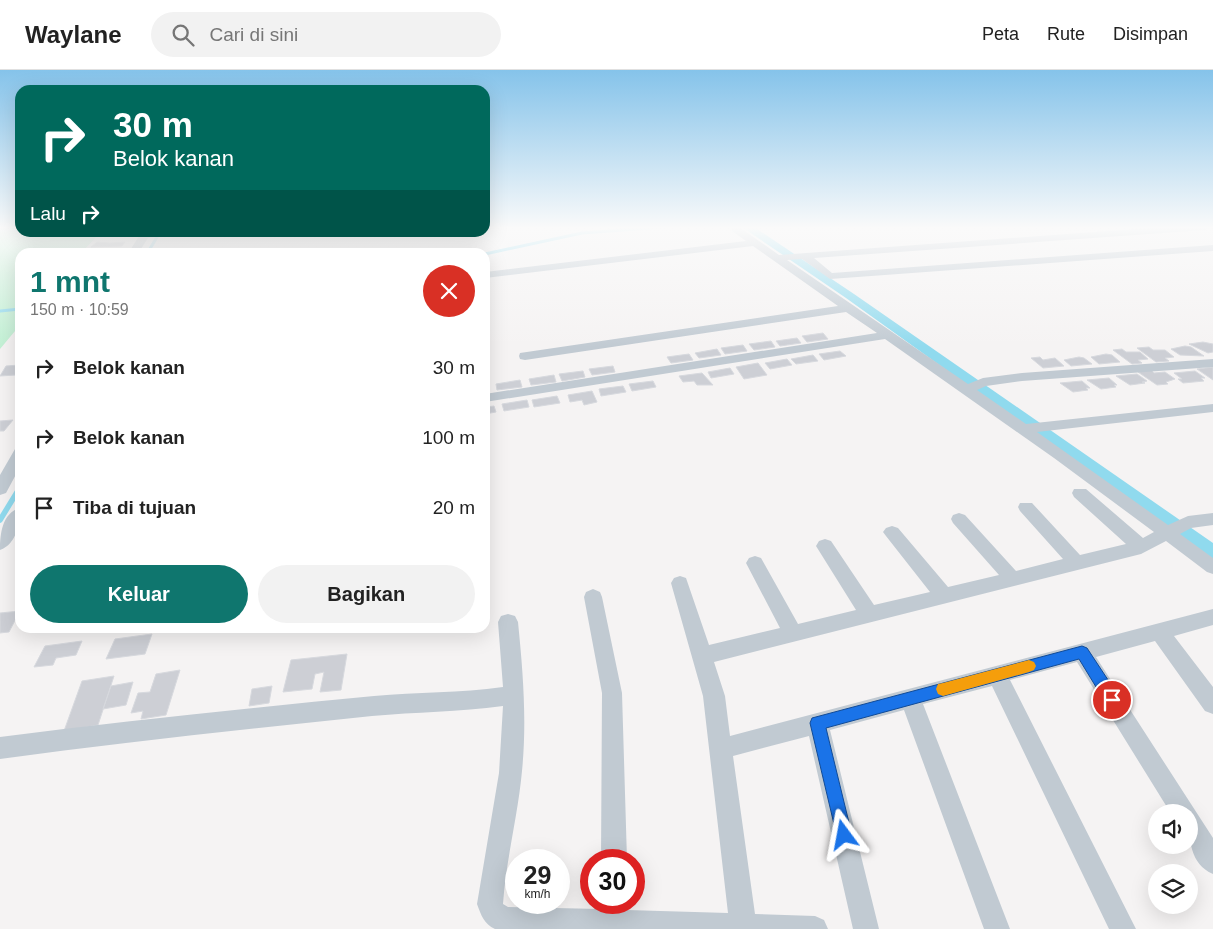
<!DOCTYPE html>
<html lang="id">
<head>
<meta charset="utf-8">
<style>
  :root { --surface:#fff; --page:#f2f2f2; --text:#222; --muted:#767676; --line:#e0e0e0; --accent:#0f766e }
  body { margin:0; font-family:Arial,sans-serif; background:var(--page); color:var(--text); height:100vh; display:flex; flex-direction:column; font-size:19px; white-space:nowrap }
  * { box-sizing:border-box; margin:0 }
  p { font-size:16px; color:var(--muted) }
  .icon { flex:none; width:28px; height:28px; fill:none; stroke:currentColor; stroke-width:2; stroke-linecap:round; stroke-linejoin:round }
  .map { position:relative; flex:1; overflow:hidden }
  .panel { position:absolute; left:15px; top:178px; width:475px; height:385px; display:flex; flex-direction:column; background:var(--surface); border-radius:15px; box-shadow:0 5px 20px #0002 }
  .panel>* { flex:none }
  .guide { position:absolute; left:15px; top:15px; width:475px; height:152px; border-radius:15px; box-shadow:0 5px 20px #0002; background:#00695c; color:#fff; overflow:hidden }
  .controls { position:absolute; left:1148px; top:734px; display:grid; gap:10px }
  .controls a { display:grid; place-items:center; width:50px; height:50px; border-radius:50%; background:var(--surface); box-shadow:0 5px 20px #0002; font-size:25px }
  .speed { position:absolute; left:505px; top:779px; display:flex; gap:10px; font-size:25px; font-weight:700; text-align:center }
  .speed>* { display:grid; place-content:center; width:65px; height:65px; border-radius:50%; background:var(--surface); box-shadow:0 5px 20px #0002; line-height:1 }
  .speed small { font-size:12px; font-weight:400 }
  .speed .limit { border:8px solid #d22; background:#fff; color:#111 }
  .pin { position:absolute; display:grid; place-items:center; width:42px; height:42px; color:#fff; margin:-21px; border:2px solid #fff; border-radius:50%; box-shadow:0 1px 5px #0007 }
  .me { position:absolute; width:55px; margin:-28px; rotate:347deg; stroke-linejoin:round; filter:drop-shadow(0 0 4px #0008) }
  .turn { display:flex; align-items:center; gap:18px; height:105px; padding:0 15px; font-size:22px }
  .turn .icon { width:65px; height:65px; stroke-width:2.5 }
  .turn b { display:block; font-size:35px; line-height:42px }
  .then { display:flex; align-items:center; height:48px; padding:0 15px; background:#0003; gap:10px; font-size:19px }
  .round { display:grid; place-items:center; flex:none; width:52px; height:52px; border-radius:26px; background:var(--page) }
  .head { display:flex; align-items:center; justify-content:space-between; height:85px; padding:0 15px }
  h1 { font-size:30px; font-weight:700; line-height:38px; color:var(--accent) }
  .cta { display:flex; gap:10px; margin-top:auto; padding:10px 15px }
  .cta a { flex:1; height:58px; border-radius:30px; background:var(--accent); color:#fff; font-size:20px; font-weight:700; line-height:58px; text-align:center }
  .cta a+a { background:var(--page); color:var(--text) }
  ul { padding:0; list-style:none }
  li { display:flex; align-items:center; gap:15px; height:70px; padding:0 15px }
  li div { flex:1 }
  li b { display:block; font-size:19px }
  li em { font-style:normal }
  header { display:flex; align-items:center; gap:30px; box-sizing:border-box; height:70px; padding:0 25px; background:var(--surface); border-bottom:1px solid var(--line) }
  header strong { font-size:24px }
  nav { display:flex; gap:28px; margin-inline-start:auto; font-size:18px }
  .search { width:350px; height:45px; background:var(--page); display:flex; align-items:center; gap:12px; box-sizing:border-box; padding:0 18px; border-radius:28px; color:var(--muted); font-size:19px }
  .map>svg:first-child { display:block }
  .green { fill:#c3f1d5 }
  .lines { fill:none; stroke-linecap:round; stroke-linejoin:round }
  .stream-far2 { stroke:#90daee; stroke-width:3 }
  .stream-far1 { stroke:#90daee; stroke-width:4.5 }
  .stream { stroke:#90daee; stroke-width:5.5 }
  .canal { fill:#90daee; fill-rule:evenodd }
  .building { fill:#cdcfd5; stroke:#d7d9de }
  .minor { fill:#c1cad2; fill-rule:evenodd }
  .route { fill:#1a73e8; stroke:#114b97 }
  .slow { fill:#f59e0b }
</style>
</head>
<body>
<header>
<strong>Waylane</strong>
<div class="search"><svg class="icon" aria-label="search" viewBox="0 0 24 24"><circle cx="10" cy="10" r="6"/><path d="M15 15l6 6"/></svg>Cari di sini</div>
<nav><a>Peta</a><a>Rute</a><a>Disimpan</a></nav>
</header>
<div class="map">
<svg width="1213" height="859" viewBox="0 0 1213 859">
  <rect width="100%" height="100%" fill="#f5f3f3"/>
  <path class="green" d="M0,157h20v5l80,1 -18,19h-62v73l-20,24z"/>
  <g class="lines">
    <path class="stream-far2" d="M148,182l12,-20
      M485,184l97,-21 80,-6
      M0,241l20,-2"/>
    <path class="stream-far1" d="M18,421l2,-3"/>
    <path class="stream" d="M0,450l19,-31"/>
    <path class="canal" d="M742,157h12l100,67 359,249v16l-6,-2 -361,-259z"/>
  </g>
  <path class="building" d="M97,172l13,1 15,-1 -3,4 -31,1z
    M823,263l5,6 -21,3 -5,-6z
    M797,268l4,5 -21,3 -4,-5z
    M771,271l4,6 -21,3 -5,-6z
    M1203,272l10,2v8l-5,1 -19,-9z
    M743,275l4,6 -22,3 -4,-6z
    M1185,276l6,1 13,9 -24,-1 -9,-6z
    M1149,277l4,3h12l9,7 -9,1 4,3 -13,1 -19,-14z
    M717,279l4,6 -22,3 -4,-5z
    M1122,279l4,3h14l8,7 -10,1 4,3 -10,1 -19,-14z
    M840,281l6,5 -22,4 -5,-6z
    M689,284l4,6 -22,3 -4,-6z
    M1106,284l6,1 8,7 -21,2 -8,-7z
    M813,285l5,6 -22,3 -5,-5z
    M1040,287l3,3 12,-2 9,8 -21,2 -12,-10z
    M1079,287l5,1 8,6 -21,2 -7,-6z
    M787,289l5,6 -22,4 -5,-6z
    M758,293l9,12 -23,4 -8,-12z
    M20,295v6l-4,4 -16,1 6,-10z
    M613,296l2,6 -23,3 -3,-6z
    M1213,297v13l-16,-11z
    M730,298l4,6 -23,4 -3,-6z
    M1151,300l3,3 11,-1 10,7 -9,3 2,2 -11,1 -19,-13z
    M583,301l2,6 -23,4 -3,-7z
    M1195,301l10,7h-4l3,3 -21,2 -5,-4h4l-8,-6z
    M702,303l11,12h-16l-3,-4 -11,1 -4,-6z
    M1137,304l10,7 -5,1 3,1 -15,2 -14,-9z
    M554,305l2,7 -25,3 -2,-6z
    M1109,308l8,7h-3l2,2 -15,2 -14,-9z
    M520,310l2,7 -25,3 -1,-6z
    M653,311l3,6 -24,4 -3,-7z
    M1082,311l8,7h-4l2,2 -15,2 -13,-9z
    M623,316l3,6 -25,4 -2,-7z
    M592,321l5,11 -13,3 -2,-5 -12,2 -2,-7z
    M557,326l3,7 -26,4 -2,-7z
    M527,330l2,7 -25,4 -2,-7z
    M494,336l2,6 -11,2v-7z
    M13,350l-9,11h-4v-10z
    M20,541l-11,21 -9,1v-20z
    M152,564l-7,20 -39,5 9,-20z
    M82,571l-6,14 -20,3 -3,7 -19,2 11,-21z
    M347,584l-6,36 -21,2 4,-20 -9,2 -3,15 -29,3 8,-32z
    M180,600l-14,45 -25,4 2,-8 -12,2 7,-20 12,-1 6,-18z
    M114,606l-16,49 -34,6 18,-50z
    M133,612l-7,23 -23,4 8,-23z
    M272,616l-3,17 -20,3 3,-17z"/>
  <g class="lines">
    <path class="minor" d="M731,157h8l40,28 383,-28h48l-5,3 -391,28 18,15 381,-28v6l-383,28 -28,-20 -15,1 181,124 15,-6 39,-5 191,-14v8l-191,14 -36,5 -9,4 49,34 187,-20v8l-176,20 131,93 20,-9 25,-3v12l-22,3 -11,6 33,24v16l-6,-2 -41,-31 -25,13 -427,108 11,34 5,40 483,-127v16l-39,11 39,51v27l-8,-3 -50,-70 -59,16 117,181v36c-25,-11 -24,-39 -24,-62h-19l-93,-150 -67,18 126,249h-27l-117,-243 -69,18 87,225h-26l-80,-219 -74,20 49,199h-26l-44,-193 -76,20 22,158 60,2 9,4 4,9h-333c-11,-5 -14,-14 -18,-25l22,-131 4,-67c-44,6 -87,6 -131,10 -125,13 -248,26 -372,43v-22c124,-16 249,-29 374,-41 43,-4 86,-3 129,-9l-5,-65 3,-6 7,-2 7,2 3,6c5,50 9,99 4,149 -4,44 -16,89 -19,133l5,3 93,2v-7h26v8l101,3 -25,-217 -32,-113 3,-5 6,-2 6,2 23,67 71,-17 -34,-65 3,-5 6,-2 6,2 37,66 58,-14 -40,-64 3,-5 6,-2 6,2 43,64 56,-13 -44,-56 -3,-4 3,-4 6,-2 6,2 50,59 51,-12 -46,-52 -2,-4 2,-4 6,-2 6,2 51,56 47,-12 -43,-48 -2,-4 2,-4h12l48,52 46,-11 -52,-47 -2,-4 2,-4h12l57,49 11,-6 -100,-74 -169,-119 -400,63v-8l392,-61 -31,-21 -321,48 -5,-1 -1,-3 1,-3 318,-47 -85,-60 -268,32v-6l261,-31 -14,-10z
      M141,163l1,-1 32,1 -5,3 -21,2 -9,14h-10z
      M20,378v19l-14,26 -6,2v-20l15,-26z
      M20,438c0,15 -3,36 -20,42 0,-16 2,-37 20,-42z
      M593,519l7,3 2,5 20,96 5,167h-26l1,-167 -18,-96 2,-5z"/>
  </g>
  <linearGradient id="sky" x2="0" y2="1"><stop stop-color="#85c3ea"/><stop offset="0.57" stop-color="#fafafa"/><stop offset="1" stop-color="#fafafa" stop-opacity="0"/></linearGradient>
  <rect width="1213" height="277" fill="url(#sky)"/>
  <path class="route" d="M1082,576l5,2 31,47 2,5 -2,5 -6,2 -5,-2 -28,-46 -253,69 26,107 -2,6 -6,3 -6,-3 -28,-118 2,-5z"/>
  <path class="slow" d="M1029,590l5,2 2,4 -2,4 -5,2 -86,24 -5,-2 -2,-5 2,-5 5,-1z"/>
</svg>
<div class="controls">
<a><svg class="icon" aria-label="sound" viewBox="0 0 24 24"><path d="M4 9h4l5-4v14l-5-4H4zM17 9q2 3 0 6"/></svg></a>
<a><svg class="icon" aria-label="layers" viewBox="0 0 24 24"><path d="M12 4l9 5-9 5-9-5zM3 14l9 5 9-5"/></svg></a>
</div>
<div class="speed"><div>29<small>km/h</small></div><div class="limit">30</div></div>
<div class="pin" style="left:1112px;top:630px;background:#d93025"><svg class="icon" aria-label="arrive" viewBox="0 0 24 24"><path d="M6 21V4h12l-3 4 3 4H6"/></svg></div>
<svg class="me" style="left:844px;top:765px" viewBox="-20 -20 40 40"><path d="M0-17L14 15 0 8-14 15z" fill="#1a73e8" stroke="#fff" stroke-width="4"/></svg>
<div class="guide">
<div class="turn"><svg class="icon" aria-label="right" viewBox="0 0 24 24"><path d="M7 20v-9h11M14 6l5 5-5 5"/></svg><div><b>30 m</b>Belok kanan</div></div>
<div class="then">Lalu<svg class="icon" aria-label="right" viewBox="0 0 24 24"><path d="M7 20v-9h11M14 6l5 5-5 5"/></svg></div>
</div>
<section class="panel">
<div class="head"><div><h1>1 mnt</h1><p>150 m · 10:59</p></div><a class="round" style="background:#d93025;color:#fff"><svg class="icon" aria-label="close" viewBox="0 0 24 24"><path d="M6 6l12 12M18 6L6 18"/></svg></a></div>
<ul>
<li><svg class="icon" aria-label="right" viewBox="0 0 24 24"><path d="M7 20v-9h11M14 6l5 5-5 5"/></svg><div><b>Belok kanan</b></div><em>30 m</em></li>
<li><svg class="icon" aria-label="right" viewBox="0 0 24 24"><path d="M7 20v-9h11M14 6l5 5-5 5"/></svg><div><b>Belok kanan</b></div><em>100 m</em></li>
<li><svg class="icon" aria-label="arrive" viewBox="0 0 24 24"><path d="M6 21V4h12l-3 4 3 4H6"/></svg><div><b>Tiba di tujuan</b></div><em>20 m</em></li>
</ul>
<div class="cta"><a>Keluar</a><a>Bagikan</a></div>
</section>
</div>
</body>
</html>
